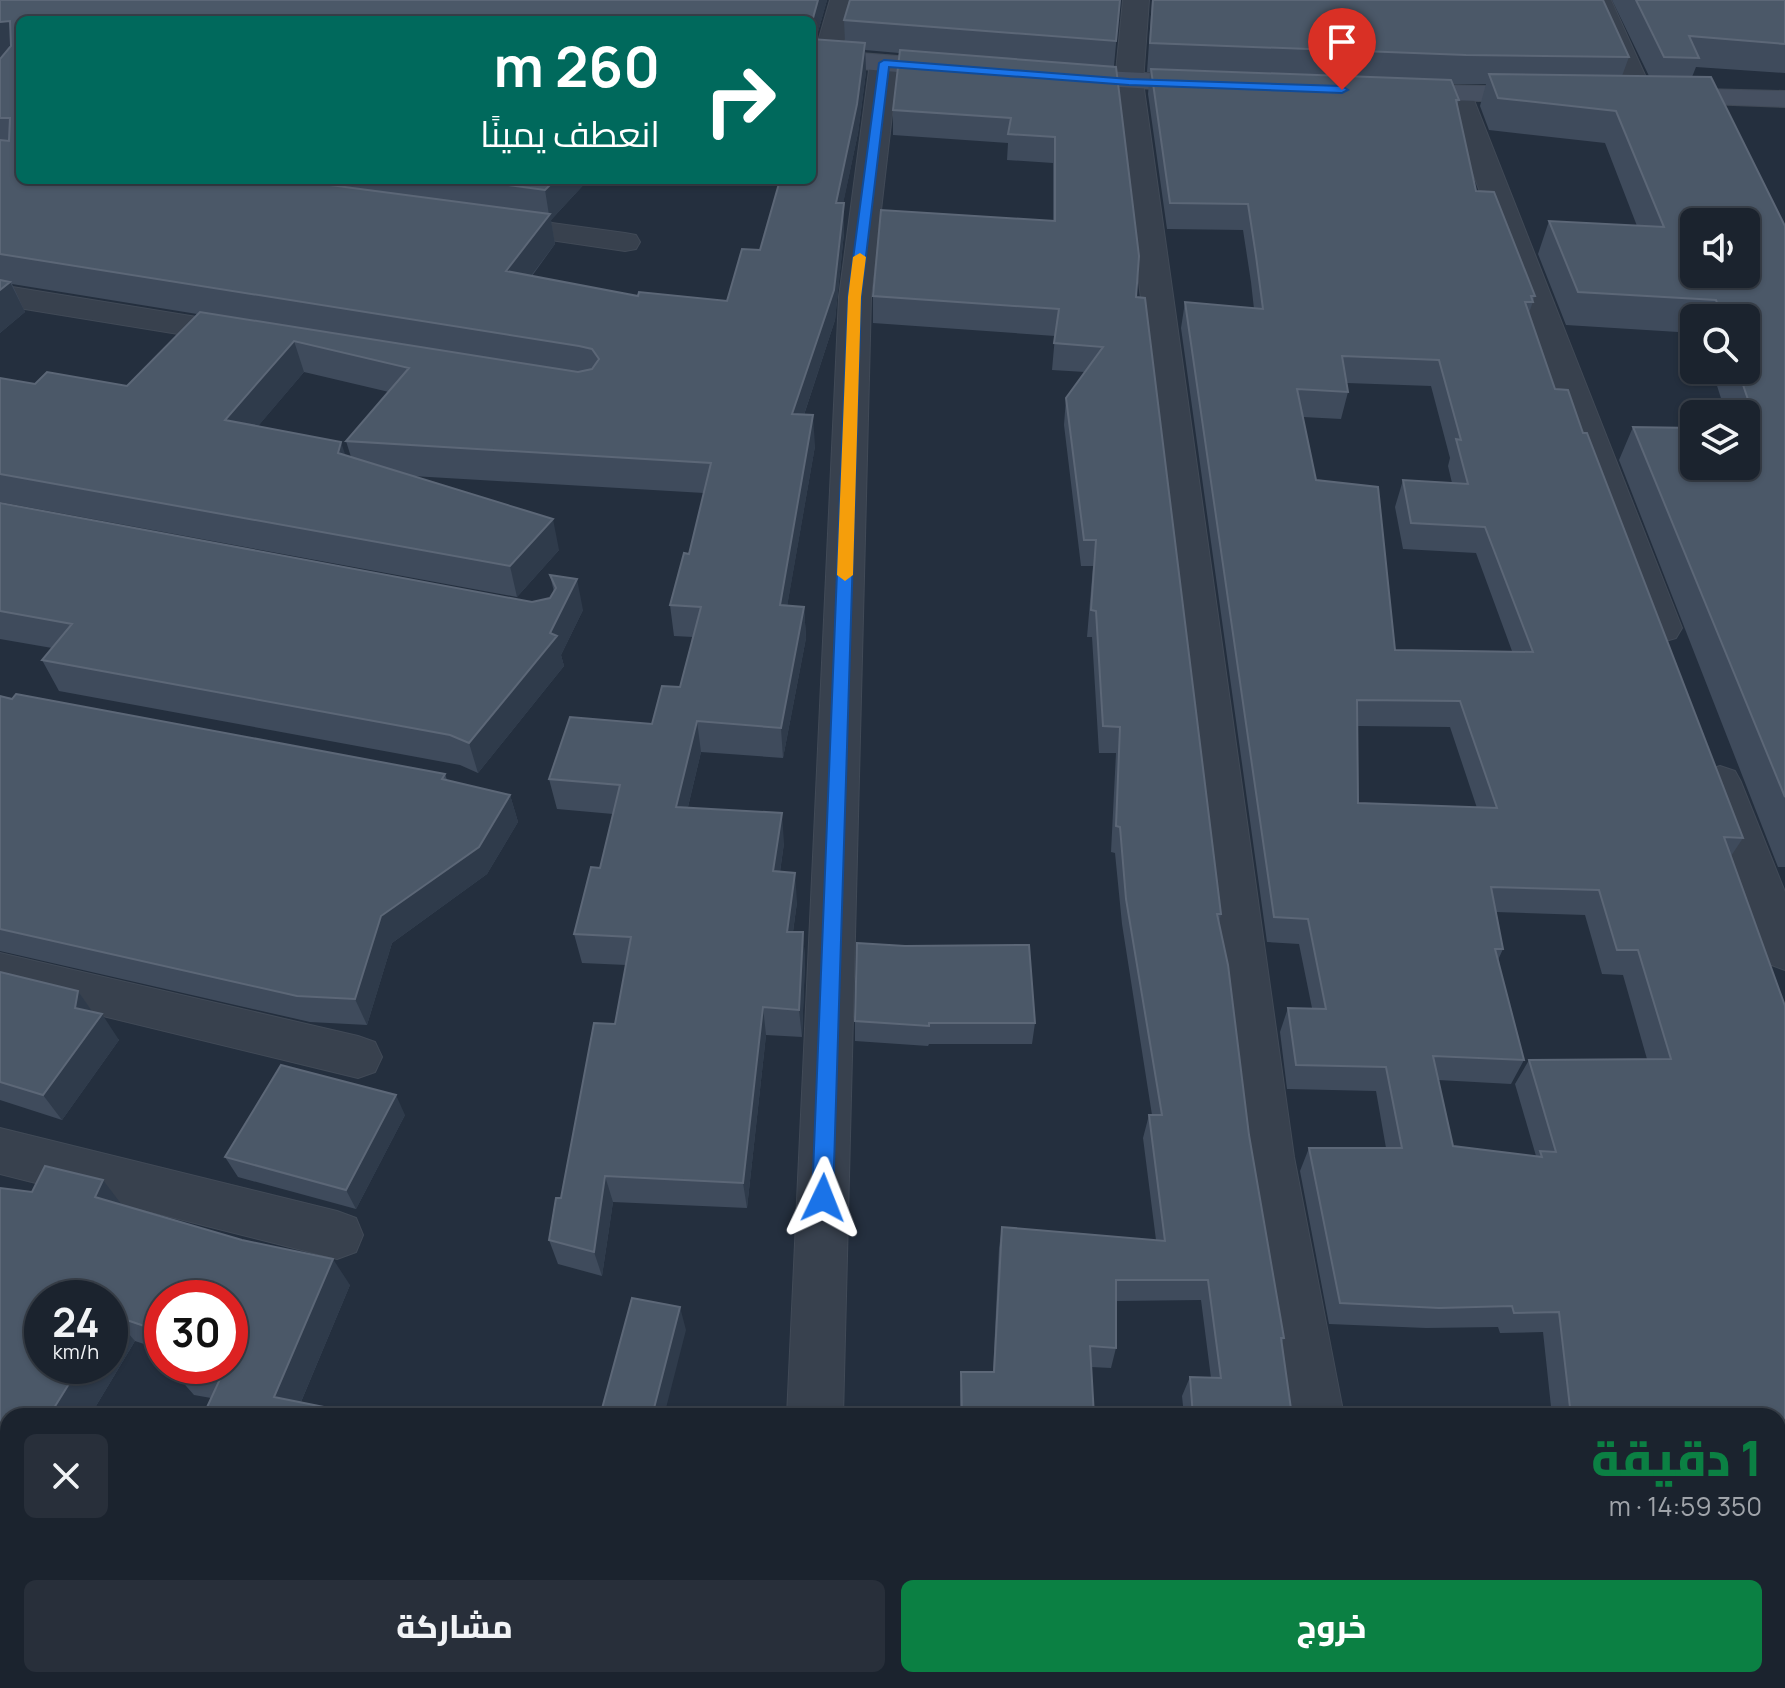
<!DOCTYPE html>
<html lang="ar">
<head>
<meta charset="utf-8">
<style>
  :root { --surface:#1b232e; --page:#282f3a; --text:#f1f3f6; --muted:#a0a4aa; --line:#39404a; --accent:#0b8043 }
  body { margin:0; font-family:Manrope,Cairo,sans-serif; background:var(--page); color:var(--text); direction:rtl; height:100vh; display:flex; flex-direction:column; font-size:30px; white-space:nowrap }
  * { box-sizing:border-box; margin:0 }
  p { font-size:26px; color:var(--muted) }
  .icon { flex:none; width:44px; height:44px; fill:none; stroke:currentColor; stroke-width:2; stroke-linecap:round; stroke-linejoin:round }
  .map { position:relative; flex:1; overflow:hidden; direction:ltr }
  .side { position:absolute; left:0px; top:1408px; width:1786px; height:280px; display:flex; flex-direction:column; background:var(--surface); border-radius:24px 24px 0 0; box-shadow:0 2px 6px #0004,0 0 0 2px var(--line); direction:rtl }
  .side>* { flex:none }
  .banner { position:absolute; left:16px; top:16px; width:800px; height:168px; border-radius:12px; box-shadow:0 2px 6px #0004,0 0 0 2px var(--line); direction:rtl; background:#00695c; color:#fff; overflow:hidden }
  .fabs { position:absolute; left:1680px; top:208px; display:grid; gap:16px }
  .fabs a { display:grid; place-items:center; width:80px; height:80px; border-radius:12px; background:var(--surface); box-shadow:0 2px 6px #0004,0 0 0 2px var(--line); font-size:40px }
  .speed { position:absolute; left:24px; top:1280px; display:flex; gap:16px; font-size:40px; font-weight:700; text-align:center }
  .speed>* { display:grid; place-content:center; width:104px; height:104px; border-radius:50%; background:var(--surface); box-shadow:0 2px 6px #0004,0 0 0 2px var(--line); line-height:1 }
  .speed small { font-size:20px; font-weight:400 }
  .speed .limit { border:12px solid #d22; background:#fff; color:#111 }
  .pin { position:absolute; display:grid; place-items:center; width:68px; height:68px; color:#fff; margin:-82px -34px; border-radius:50% 50% 50% 0; rotate:-45deg; box-shadow:0 0 8px #0007 }
  .pin .icon { rotate:45deg }
  .me { position:absolute; width:88px; margin:-44px; rotate:2deg; stroke-linejoin:round; filter:drop-shadow(0 0 6px #0008) }
  .turn { display:flex; align-items:center; gap:28px; height:168px; padding:0 24px; font-size:36px }
  .turn .icon { width:104px; height:104px; stroke-width:2.5 }
  .turn b { display:block; font-size:56px; line-height:68px }
  .round { display:grid; place-items:center; flex:none; width:84px; height:84px; border-radius:12px; background:var(--page) }
  .head { display:flex; align-items:center; justify-content:space-between; height:136px; padding:0 24px }
  h1 { font-size:48px; font-weight:800; line-height:60px; color:var(--accent) }
  .cta { display:flex; gap:16px; margin-top:auto; padding:16px 24px }
  .cta a { flex:1; height:92px; border-radius:12px; background:var(--accent); color:#fff; font-size:32px; font-weight:800; line-height:92px; text-align:center }
  .cta a+a { background:var(--page); color:var(--text) }
  .map>svg:first-child { display:block }
  .lines { fill:none; stroke-linecap:round; stroke-linejoin:round }
  .street-casing { stroke:#414a57; stroke-width:2 }
  .secondary-casing { stroke:#414a57; stroke-width:2 }
  .street { fill:#38414e; fill-rule:evenodd }
  .secondary { fill:#465061; fill-rule:evenodd }
  .wall { fill:#3f4b5c; fill-rule:evenodd }
  .shaded-wall { fill:#2f3b4b }
  .building { fill:#4b5868; stroke:#5c6777; stroke-width:2; fill-rule:evenodd }
  .route { fill:#1a73e8; stroke:#114b97; stroke-width:2 }
  .slow { fill:#f59e0b }
</style>
</head>
<body>
<div class="map">
<svg width="1785" height="1688" viewBox="0 0 1785 1688">
  <rect width="100%" height="100%" fill="#242f3e"/>
  <g class="lines">
    <defs>
      <path id="street" d="M830,0h26l-17,59 -3,6h-20l-3,-6z
        M1123,0h26l-6,82 151,1075 50,259h-56l-44,-259 -129,-1075z
        M1585,0h26l43,95 -4,6 -10,2 -10,-2 -4,-6z
        M884,55l10,2 4,6 -27,234 -28,1119h-56l52,-1119 31,-234 4,-6z
        M1458,87l10,2 4,6 210,533 -6,10 -14,4 -14,-4 -6,-10 -198,-533 4,-6z
        M493,215l132,18 11,2 4,7 -4,7 -11,2 -143,-21 -4,-6 4,-6z
        M0,285l246,40 12,3 4,7 -4,7 -12,3 -246,-40z
        M1720,766l15,5 6,11 44,110v78l-16,-6 -7,-13 -63,-169 6,-11z
        M0,953l358,83 17,6 7,15 -7,15 -17,6 -358,-87z
        M0,1128l337,83 19,7 7,17 -7,17 -19,7 -337,-85z
        M0,1521l8,2v60l-8,-2z
        M777,1680h62l-1,8h-62z
        M1333,1680h62l2,8h-62z"/>
      <path id="secondary" d="M812,49l147,12 10,2 4,6 -4,6 -10,2 -147,-12z
        M1060,69l147,7 10,2 4,6 -4,6 -10,2 -157,-9 -4,-6 4,-6z
        M1396,84l147,3 10,2 4,6 -4,6 -10,2 -157,-5 -4,-6 4,-6z
        M1663,88l122,3v16l-132,-5 -4,-6 4,-6z"/>
    </defs>
    <use href="#street" class="street-casing"/>
    <use href="#secondary" class="secondary-casing"/>
    <use href="#street" class="street"/>
    <use href="#secondary" class="secondary"/>
  </g>
  <path class="wall" d="M0,0h827l-11,39 29,3 -1,-22 276,-20 -6,66 22,231 85,617 -2,9 30,212 35,203 -2,5 10,73h-108l-2,-20 8,-19 21,1 -10,-78 -85,1v47l-5,20 -20,-1 3,49h-134v-25l1,-19h32l6,-124 3,-21 154,13 -13,-102 6,-23h3l-30,-191 -7,-71 -4,-1 5,-99h-17l-7,-116h-5l6,-71h-12l-17,-141 2,-27 19,-26 -33,-2 3,-34 -182,-13v-27l180,-75v-58l-46,-3 1,-17 -115,-8v-25l6,-57 -34,-3 1,22 -8,61 -15,70 1,30 -9,87 -31,95 11,31 -28,160 17,1 2,31 -23,120 -82,-6 -13,55 96,36 -4,29 17,30 -4,30h10l2,29 -3,76 -36,-2 -19,173 -134,-6 -11,74 -44,-12 -9,-24 66,-216 11,-59 -44,-2 -8,-29 26,-66 13,-54 -56,-5 -8,-30 103,-55 28,-37 13,-50 -19,-1 -4,-31 19,-51 15,-61 -292,-17 147,74 -42,47 -517,-95v-124l35,6 92,2 70,-72 -185,-30 13,28 -25,21zM20,20h792v160l-52,70 -33,51 -89,-5 -106,-20 23,-32 -4,-24 37,-40h-568zM304,372l85,20 -43,49 5,16 -93,-31z
    M1152,0h451l26,57 -7,19h27l-37,-76h173v73l-89,-6 -4,10 93,149v641h-7l-159,-407 14,-33 113,39v-52h-20l-14,-44h34v-52h-52v15l-128,-8 -28,-71 11,-33 88,5 -32,-83 -116,-13 -9,-24 6,-22h-33l6,16 -2,7 19,84 59,105 -6,17 26,76 28,44 160,405 -12,18 54,150v545l-7,-42v-93h-226l-9,-84 -43,1 -2,-6 -72,1 -97,-4 -29,-153 9,-23h77l-10,-57 -89,-2 -7,-57 8,-24h24l-13,-64 -32,-2 -86,-614 4,-26 69,7 -3,-27 -8,-52 -76,-1 -19,-135 2,-22h-3zM1347,383l84,3 19,72 -2,8 4,17 -49,-3 -8,27 8,42 73,4 36,98 -117,-1 -79,-170 -13,-63 38,2 7,-27zM1357,726l93,1 27,81 -119,-5zM1496,912l89,3 17,59 21,1 24,84 -118,1 -14,24 21,72 -83,-10 -15,-66 73,4 13,-24 -26,-100 5,-11z
    M0,503l532,99 18,-4 4,-6 -4,-17 33,35 -22,45 3,11 -86,107 -18,-8 -401,-74 -17,-31 10,-12 -52,-9z
    M0,696l445,78 2,6 63,15 8,27 -31,52 -95,69 -25,82 -57,-3 -310,-71z
    M0,972l78,19 14,21 27,28 -57,80 -62,-20z
    M855,1021l180,2 -3,21h-103l-1,2 -73,-5z
    M405,1115l-49,94 -118,-32 -13,-20z
    M0,1188l122,17 228,80 -49,117 33,7 5,7h-136l8,-18 -17,-3 -22,-25 58,-4 -68,-68v52l-27,-9 -45,75h-82v97l-8,-3z
    M1186,1680h136v8h-136z
    M1412,1680h366l7,8h-372z"/>
  <path class="shaded-wall" d="M818,0h9l-13,46 -2,1v-27h-3z
    M10,21l10,24 -20,17v-40z
    M865,43l1,29 -8,61 -21,100 -1,-30z
    M555,180h33l-37,40 4,24 -43,57 -6,-30 43,-56 -4,-25z
    M844,203v30l-9,87 -41,125 -2,-31z
    M10,282l15,30 -25,21v-43z
    M294,341l10,31 -67,79 -12,-31z
    M813,415l2,31 -33,190 -2,-31z
    M341,442l10,30 -13,-19z
    M553,519l6,31 -42,47 -7,-31z
    M577,579l6,31 -22,45 3,11 -86,107 -9,-30 81,-110z
    M804,607l2,31 -23,120 -2,-30z
    M697,721l4,31 -20,84 -5,-29z
    M510,795l8,27 -31,52 -95,69 -25,82 -12,-26 26,-83z
    M782,813l2,30 -8,57 -3,-29z
    M795,873l2,29 -8,58 -2,-28z
    M803,932l2,29 -3,76 -3,-27z
    M78,991l18,26 6,-3 17,26 -57,80 -19,-25 32,-87z
    M763,1007l3,28 -19,173 -4,-25z
    M396,1095l9,20 -49,94 -10,-19z
    M605,1176l8,26 -11,74 -8,-24z
    M103,1180l22,29 -30,-12z
    M333,1259l17,26 -55,131 -21,-19z
    M680,1307l6,23 -22,86h-12z
    M112,1315l23,26 -45,75h-41l31,-50h30v-48z
    M334,1409l5,7h-8z
    M0,1571l8,6v17l-8,-5z"/>
  <path class="building" d="M0,0h818l-5,18 -4,2h-789v160h272l258,34 -44,57 132,25 1,-4 88,9 15,-52 18,1 20,-70h32v-141l53,4 -8,61 -21,99h8l-10,87 -42,124 21,1 -33,190 24,2 -23,121 -84,-7 -21,86 106,6 -9,58 22,2 -8,59h16l-4,78 -36,-3 -20,176 -138,-7 -11,76 -45,-12 7,-42h5l33,-175 21,1 16,-87 -57,-3 17,-67 9,1 20,-83 -71,-6 21,-62 82,7 10,-38 18,1 21,-80 -31,-2 14,-52 5,1 22,-91 -365,-22 63,-73 -115,-27 -69,79 116,22 -3,11 215,66 -43,47 -510,-92v-96l35,6 12,-12 80,14 73,-74 378,60 14,-3 7,-10 -7,-10 -13,-3 -579,-92v-114l9,1 1,-23h-10v-59l11,-13 -1,-25 -10,1z
    M850,0h270l-4,41 -272,-21z
    M1153,0h450l26,57 -163,-2 -316,-12z
    M1636,0h149v44l-96,-8 10,22 -35,-1z
    M900,50l216,17 23,189 -3,41 9,1 76,616h-4l11,51 21,170 35,203h-3l11,78h-99l-3,-39 31,1 -13,-98h-92v68l-26,-2 4,70h-132l-1,-44h33l8,-145 163,14 -16,-126h13l-36,-216 -6,-72 -4,-1 4,-99 -17,-1 -7,-115 -5,-1 5,-70h-12l-18,-142 37,-51 -49,-4 5,-34 -186,-13 8,-86 174,11v-84l-47,-3 3,-16 -118,-8z
    M1151,69l300,11 8,20h-3l20,91 18,1 41,104h-4l2,6h-8l30,87 13,1 15,43h4l156,405 -19,-1 61,169v446l-7,-1v-35h-207l-12,-104 -45,1 -2,-7 -73,2 -99,-5 -31,-155h93l-16,-81 -90,-2 -8,-57 38,1 -18,-90 -34,-2 -89,-615 78,7 -7,-53 -8,-52 -78,-1zM1342,356l97,4 22,80 -5,-1 12,45 -65,-4 8,43 74,4 48,125 -138,-2 -17,-163 -62,-7 -19,-91 51,3zM1357,700l103,1 37,107 -139,-5zM1491,887l108,3 18,60h21l33,109 -142,1 27,92 -16,-1 2,6 -89,-11 -20,-90 91,4 -29,-111h8z
    M1489,74l222,3 74,149v571l-152,-370 61,1v38h52v-37h12l-20,-59h8v-52h-24l-6,-18 -138,-8 -29,-71 115,6 -48,-116 -118,-13zM1694,222h52v52h-52z
    M472,180h83l-10,10z
    M0,280l10,2 -10,8z
    M0,503l532,99 18,-4 6,-10 -6,-13 27,4 -27,54 7,3 -88,107 -19,-8 -408,-75 30,-36 -72,-13z
    M16,694l429,80 -3,5 68,16 -31,52 -98,69 -26,83 -58,-3 -297,-67v-233l12,3z
    M857,943l48,3 124,-1 6,78h-106v3l-74,-5z
    M0,972l78,19 -3,17 27,6 -59,81 -43,-13z
    M281,1065l115,30 -50,95 -121,-33z
    M45,1166l58,14 -8,17 147,43 91,19 -59,138 60,12 -3,7h-128l17,-37 -48,-9 2,-4h56v-68h-68v34l-50,-17 -2,3v-20h-68v68h38l-31,50h-41v86l-8,-3v-311l32,4z
    M632,1298l48,9 -28,109h-52z
    M0,1584l8,2v94h85l108,8h-201z
    M1778,1638l7,1v49h-356l-1,-8h350z
    M831,1680h259v8h-260z
    M1195,1680h127v8h-127z"/>
  <path class="route" d="M884,60l245,19 213,7 6,4 -6,3 -213,-8 -240,-18 -28,230 -28,901 -3,7 -7,3 -8,-3 -3,-7 36,-901 31,-234z"/>
  <path class="slow" d="M860,253l6,4 -5,40 -8,278 -8,6 -8,-6 11,-278 5,-40z"/>
</svg>
<div class="fabs">
<a><svg class="icon" aria-label="sound" viewBox="0 0 24 24"><path d="M4 9h4l5-4v14l-5-4H4zM17 9q2 3 0 6"/></svg></a>
<a><svg class="icon" aria-label="search" viewBox="0 0 24 24"><circle cx="10" cy="10" r="6"/><path d="M15 15l6 6"/></svg></a>
<a><svg class="icon" aria-label="layers" viewBox="0 0 24 24"><path d="M12 4l9 5-9 5-9-5zM3 14l9 5 9-5"/></svg></a>
</div>
<div class="speed"><div>24<small>km/h</small></div><div class="limit">30</div></div>
<div class="pin" style="left:1342px;top:90px;background:#d93025"><svg class="icon" aria-label="arrive" viewBox="0 0 24 24"><path d="M6 21V4h12l-3 4 3 4H6"/></svg></div>
<svg class="me" style="left:823px;top:1198px" viewBox="-20 -20 40 40"><path d="M0-17L14 15 0 8-14 15z" fill="#1a73e8" stroke="#fff" stroke-width="4"/></svg>
<div class="banner">
<div class="turn"><svg class="icon" aria-label="right" viewBox="0 0 24 24"><path d="M7 20v-9h11M14 6l5 5-5 5"/></svg><div><b>260 m</b>انعطف يمينًا</div></div>
</div>
<section class="side">
<div class="head"><div><h1>1 دقيقة</h1><p>350 m · 14:59</p></div><a class="round"><svg class="icon" aria-label="close" viewBox="0 0 24 24"><path d="M6 6l12 12M18 6L6 18"/></svg></a></div>
<div class="cta"><a>خروج</a><a>مشاركة</a></div>
</section>
</div>
</body>
</html>
